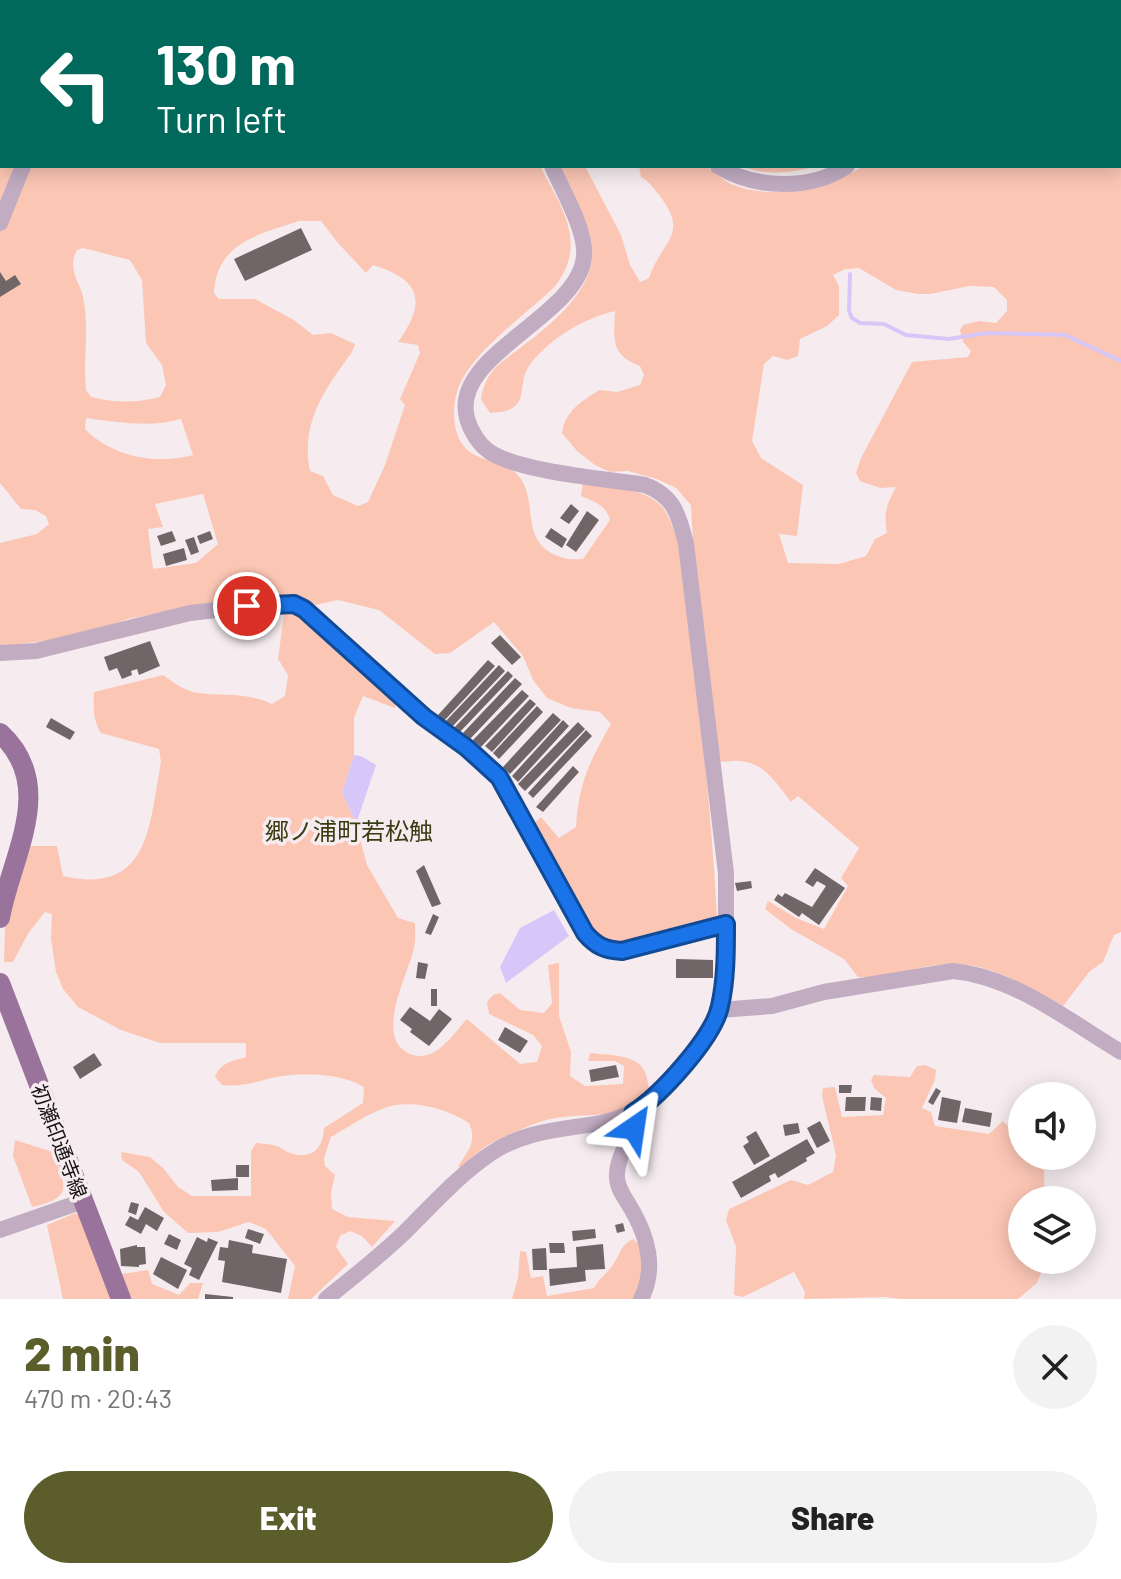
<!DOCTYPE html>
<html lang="en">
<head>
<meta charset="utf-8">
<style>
  :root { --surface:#fff; --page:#f2f2f2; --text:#222; --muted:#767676; --accent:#5b5d2b }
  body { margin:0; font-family:Barlow,"Noto Sans JP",sans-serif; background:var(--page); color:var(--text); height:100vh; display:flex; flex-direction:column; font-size:30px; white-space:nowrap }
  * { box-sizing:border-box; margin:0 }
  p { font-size:26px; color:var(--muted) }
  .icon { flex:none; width:44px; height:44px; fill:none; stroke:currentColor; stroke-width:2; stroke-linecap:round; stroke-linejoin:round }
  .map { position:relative; height:1299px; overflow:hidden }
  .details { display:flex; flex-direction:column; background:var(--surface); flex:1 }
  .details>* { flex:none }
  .guide { position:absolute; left:0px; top:0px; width:1122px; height:168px; box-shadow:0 4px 20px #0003; background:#00695c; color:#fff; overflow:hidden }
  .controls { position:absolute; left:1008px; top:1082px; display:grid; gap:16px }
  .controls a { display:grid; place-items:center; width:88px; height:88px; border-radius:50%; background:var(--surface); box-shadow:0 4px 20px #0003; font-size:40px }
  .pin { position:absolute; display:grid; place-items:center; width:68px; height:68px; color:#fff; margin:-34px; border:4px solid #fff; border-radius:50%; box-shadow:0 2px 8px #0007 }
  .me { position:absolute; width:88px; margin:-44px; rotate:32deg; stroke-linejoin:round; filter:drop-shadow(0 0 6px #0008) }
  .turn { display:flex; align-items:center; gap:28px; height:168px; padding:0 24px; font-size:36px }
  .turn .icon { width:104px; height:104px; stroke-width:2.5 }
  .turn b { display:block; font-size:56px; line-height:68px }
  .round { display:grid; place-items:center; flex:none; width:84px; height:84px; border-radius:42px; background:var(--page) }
  .overview { display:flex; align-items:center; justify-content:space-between; height:136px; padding:0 24px }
  h1 { font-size:48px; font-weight:800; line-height:60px; color:var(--accent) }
  .cta { display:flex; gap:16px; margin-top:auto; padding:16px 24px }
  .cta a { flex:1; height:92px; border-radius:48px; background:var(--accent); color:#fff; font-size:32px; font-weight:800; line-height:92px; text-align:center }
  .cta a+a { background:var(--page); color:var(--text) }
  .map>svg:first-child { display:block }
  .green { fill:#fcc6b5; fill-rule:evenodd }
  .water { fill:#d7c6f8 }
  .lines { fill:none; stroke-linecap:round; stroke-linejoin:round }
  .stream { stroke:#d7c6f8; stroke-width:4 }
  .building { fill:#706667 }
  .minor { stroke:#c1acc2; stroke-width:16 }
  .major { stroke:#99739c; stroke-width:20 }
  .route-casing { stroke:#114b97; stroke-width:20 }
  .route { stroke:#1a73e8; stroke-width:14 }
  .labels { text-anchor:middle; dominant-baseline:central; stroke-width:7; stroke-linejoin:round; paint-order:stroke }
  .street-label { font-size:20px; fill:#161314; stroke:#f6ecf0 }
  .quarter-label { font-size:24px; fill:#393b12; stroke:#f6ecf0 }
</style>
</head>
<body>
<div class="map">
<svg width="1121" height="1299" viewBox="0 0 1121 1299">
  <rect width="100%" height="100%" fill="#f6ecf0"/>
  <path class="green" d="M0,0h81l-79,2v164h538c21,41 48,76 16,119 -29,30 -87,67 -99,107 -6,20 -4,51 16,62 13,8 33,7 44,20 22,23 3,64 36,80 11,5 18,6 30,5l27,-39c-4,-15 -15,-18 -29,-24l2,-13c25,4 63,4 80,25 21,28 23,90 27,125 12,95 22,189 27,285l-93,26 -23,-3 -24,-34 -45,-82 9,-8 18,21 17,-11c2,-42 14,-67 35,-103l-11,-12 -29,-4 -24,-10 -14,-18 -10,-24 -29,-34 -44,31 -15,1 -56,-44 -41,-10 -23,5 -7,-3 -6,15 94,83 -1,8 -32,-12 -9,22v37l-12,37 14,32 11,41 31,53 17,5c0,8 1,17 -1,25 -6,28 -43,93 -1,107 23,7 40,-21 54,-36l53,45 17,-2 5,-16 -9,-11 -44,-21 -2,-12 6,-7 7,-2 20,17 24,3 8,-10 -4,-38 11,-2v53l12,36 -1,24 15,10 38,-2 1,-18 -9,-5h-27l2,-8c15,2 46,1 54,17 3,5 4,13 5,19 -34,35 -58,22 -99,30 -14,3 -53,20 -65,28 -8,5 -16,14 -24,21l-3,-2c11,-16 19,-25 11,-43 -24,-15 -60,-25 -87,-14 -18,7 -35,19 -51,28l-7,21 1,8 10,9 -4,18 1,16 16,8 47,4 -23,26 -10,-11 -12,-5 -10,5 -4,11 12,17 -37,35h-23l7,-33 -29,-37 -17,-7 -31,10 -30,1 -24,-21 -25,-40 -17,-12 -1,-8 29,5 14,12 14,18 14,9h59v-45l5,-8c7,1 15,1 21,3 4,1 7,5 11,6 22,9 35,-2 36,-24l39,-25 1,-16c-20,-12 -51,-14 -74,-12 -23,2 -44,13 -68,10l-7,-8c6,-15 17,-16 31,-20v-14h-86l-39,-13 -43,-23 -15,-18 -7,-17 -5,-33 1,-25 -7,-2 -16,20 -16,30h-9l1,-36 24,-80h28l6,30c87,20 86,-51 98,-114l-2,-13 -58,-16c-8,-13 -8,-26 -7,-41l69,-17c10,7 22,16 34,18 27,3 49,-1 75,11l13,-8 3,-21 -10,-16 8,-60 -101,9 -57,11 -55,19 -73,8v-103l37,-9 12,-10 -3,-8 -11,-6 -14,-1 -21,-26zM299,221h22l17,22 28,30 7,-8c48,15 54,36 25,77l20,3 2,8 -20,46 5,6 -20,60 -17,37 -10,4 -25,-11 -10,-19 -13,-5c-10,-48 15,-82 42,-119l3,-8 -24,-11 -18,2 -19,-15 -39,-21h-36l-5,-6c2,-50 45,-59 85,-72zM83,248l47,12 12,20 4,63 16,22 4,20 -6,12c-25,6 -45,6 -69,0l-5,-7c-3,-29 3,-59 -2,-88 -3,-21 -18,-31 -7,-52zM86,418c32,4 63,10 95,1l12,36c-36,10 -81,2 -108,-26zM203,494l15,50 -22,19 -43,6 -5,-40 15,-2 -8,-23z
    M100,0h233l-233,2z
    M591,0h318l-317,2z
    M933,0h188v932l-7,3 -11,27 -13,9 -27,35c-40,-21 -77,-47 -124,-41 -28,3 -52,13 -81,12l-14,-18 -53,-30 -26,-20 3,-8 28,17 28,11 24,-43 -7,-8 18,-30 -61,-52 -7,6c-15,-19 -27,-41 -54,-41 -9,-1 -11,3 -19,-1l-23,-183 -4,-72 -15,-17 -19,-9 -29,-8 -18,1 -15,-7 -18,-14 -15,-18c3,-22 19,-31 37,-43l18,2 23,-7 4,-10 -4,-9c-30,-11 -26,-27 -25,-55 -32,8 -63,26 -84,52 -18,23 5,48 -41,50l-9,-14c5,-28 17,-34 39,-51 32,-24 81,-62 71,-108 -6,-25 -20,-50 -30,-74h24l36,69 9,30 10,17 9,-4c12,-37 41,-42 11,-82 -6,-7 -10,-14 -19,-19l-2,-11c21,0 43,-2 63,0 11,1 20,15 31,19 46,16 91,4 131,-19h256v-164h-189zM859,268l37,22 22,4h13l38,-8 25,1 13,13v11l-11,12 -17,-2 -16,4 -3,5 3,12 8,9 -3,6 -56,5 -51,96 -5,15 4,8 20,7 16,-1c-9,17 -13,26 -9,46l-12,6 -9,17 -27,8 -51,-1 -9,-29 18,2 6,-51 -42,-27 -9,-17 12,-77 9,-8 14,4 11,-4 2,-17 27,-13 12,-11v-29l-6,-11 12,-6z
    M741,166h76c-25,7 -51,10 -76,0z
    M925,1065l11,5 -1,10 -13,28 9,4 4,14 54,8 14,-13 19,20v15h13l9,15 1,29h-23v60h24l-9,23 -19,16h-118l-14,-2 -82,2 1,-7 -11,-20 -51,25 -9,-2 2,-48 -10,-27 3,-11 62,-29 17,5 25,-13 3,-17 -14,-59 1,-8 12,-1 7,30 41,-2 3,-17 -12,-10 -3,-8 3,-5 36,2 7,-11z
    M15,1140l38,12c13,34 21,46 -21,55l-19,-51z
    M75,1213l8,4 31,82h-51l-16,-74z
    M633,1239l8,7 3,17 -9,36h-123l6,-21 2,-27 6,1 5,26 12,-2 4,20 47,-8c5,-9 12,-14 18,-22 8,-10 7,-20 21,-27z
    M148,1270l4,14 27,11 11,-12h13l-5,16h-67l-9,-25z"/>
  <path class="water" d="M354,755l7,1 15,9 -20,59 -14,-32z
    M554,910l15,26 -63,47 -6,-16 20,-39z"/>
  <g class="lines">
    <path class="stream" d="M850,274l-1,37 3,7 8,5 24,1 22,11 43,4 37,-6 79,2 56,26"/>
  </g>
  <path class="building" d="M301,228l11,22 -67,31 -11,-22z
    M0,272l6,9 9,-6 6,9 -21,13z
    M571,504l8,7 -10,13 -9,-6z
    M587,511l12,9 -23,32 -10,-7z
    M551,528l16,11 -5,9 -17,-11z
    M172,531l4,10 -15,5 -4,-10z
    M210,531l3,8 -13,5 -3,-8z
    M194,537l5,15 -8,3 -6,-15z
    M184,548l3,12 -21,6 -3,-12z
    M500,635l21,22 -9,8 -21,-22z
    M150,641l10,25 -21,9 -2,-6 -6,2 1,4 -10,4 -5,-11 -8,3 -5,-14z
    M488,660l7,6 -51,55 -6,-6z
    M499,665l6,6 -54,57 -6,-6z
    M508,671l5,5 -54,57 -5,-5z
    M515,678l7,6 -52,55 -7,-6z
    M522,690l7,6 -48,51 -8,-7z
    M530,699l6,5 -44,48 -7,-6z
    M537,706l6,6 -44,47 -6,-6z
    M553,713l8,7 -51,54 -7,-7z
    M51,718l24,14 -5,8 -24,-13z
    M563,720l6,6 -51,56 -6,-6z
    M578,722l7,7 -60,62 -7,-7z
    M586,730l6,6 -59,62 -5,-5z
    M573,766l6,6 -36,40 -7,-5z
    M424,865l17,39 -9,3 -16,-36z
    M815,868l30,20 -26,37 -17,-12 -3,4 -25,-17 4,-6 4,3 3,-4 27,14 14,-21 -9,-5 -4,6 -8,-5z
    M751,881l1,7 -15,3 -2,-8z
    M433,914l6,3 -8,18 -6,-2z
    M676,959l37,1v18h-37z
    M418,962l10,2 -3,15 -9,-1z
    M431,989h6v17h-6z
    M410,1007l20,14 9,-12 13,10 -23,27 -19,-14 2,-3 -12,-9z
    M505,1027l23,14 -8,12 -22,-13z
    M94,1053l8,12 -22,14 -7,-12z
    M616,1065l3,12 -28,5 -2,-12z
    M839,1085h13l-1,8h-12z
    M936,1088l5,3 -8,14 -5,-3z
    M846,1097h20l-1,14h-20z
    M871,1097l11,1 -1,13 -11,-1z
    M942,1097l19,4 -4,22 -19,-3z
    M965,1108l27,5 -2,14 -28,-5z
    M820,1121l10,20 -13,7 -10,-20z
    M798,1123l2,10 -15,3 -2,-11z
    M756,1131l14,25 -16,9 -11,-19 6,-4 -3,-5z
    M807,1139l8,14 -9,5 1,3 -29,17 -3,-5 -6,3 2,5 -30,17 -9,-16z
    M236,1165h13v12h-13z
    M238,1178v12l-26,1 -1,-11z
    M131,1202l8,2 -3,11 -8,-3z
    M145,1207l19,11 -7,13 -11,-7 -5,10 -16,-9 5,-9 8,4z
    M623,1223l2,8 -8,2 -2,-8z
    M248,1229l16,5 -4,10 -15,-6z
    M595,1229l1,9 -23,3 -1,-10z
    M169,1234l12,6 -4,10 -13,-6z
    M197,1237l10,5 1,-4 10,4 -19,38 -10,-5 3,-7 -8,-4z
    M229,1240l24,5 -1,8 35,6 -6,34 -59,-11 3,-21 -7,-1 2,-13 8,1z
    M549,1243h15l1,10h-15z
    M603,1244l2,25 -20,1 1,11 -36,5 -1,-17 28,-2 -1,-20z
    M137,1245v2h8l1,17 -7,1v2l-18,-1 -1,-17z
    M546,1248l1,22h-14l-1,-21z
    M161,1257l26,13 -9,19 -25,-15z
    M205,1294l28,3v2h-28z"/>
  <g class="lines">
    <path class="minor" d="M578,0v2
      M92,2v-2
      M921,2l1,-2
      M552,166c10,24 35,65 32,91 -6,60 -134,98 -117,161 3,12 12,27 23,34 30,20 117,27 155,33 29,11 34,30 41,59l40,329v77l-6,60
      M718,166c36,23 93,25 129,0
      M0,223l23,-57
      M0,653l36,-2 154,-38 79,-9h25l10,5 120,108 43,31 32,29 86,156c11,13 20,17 37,18l104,-27
      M633,1113l4,5c-5,19 -21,39 -20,59 0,12 9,22 15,33 16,28 24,60 9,89
      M0,1230l83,-29
      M326,1299c27,-22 54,-43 79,-67 27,-27 54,-57 85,-78 35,-24 71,-24 110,-31 61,-11 89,-65 120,-113l52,-4 52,-14 129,-21c62,6 116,50 168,81"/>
    <path class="major" d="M0,733c58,53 11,123 0,185
      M0,983l121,316"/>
  </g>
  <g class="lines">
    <defs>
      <path id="route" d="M247,606l47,-2 10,5 120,108 43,31 32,29 86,156c11,13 20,17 37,18l104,-27c0,27 0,56 -6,82 -6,31 -60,90 -87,107l4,5 -3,10"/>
    </defs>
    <use href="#route" class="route-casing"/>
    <use href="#route" class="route"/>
  </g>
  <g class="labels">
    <g class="street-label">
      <text transform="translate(60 1141) rotate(69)">初瀬印通寺線</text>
    </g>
    <g class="quarter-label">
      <text x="349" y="830">郷ノ浦町若松触</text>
    </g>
  </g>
</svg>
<div class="controls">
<a><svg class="icon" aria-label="sound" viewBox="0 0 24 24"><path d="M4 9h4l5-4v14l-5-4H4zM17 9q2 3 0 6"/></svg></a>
<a><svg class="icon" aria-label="layers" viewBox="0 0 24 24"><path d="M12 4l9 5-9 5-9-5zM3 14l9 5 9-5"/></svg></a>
</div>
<div class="pin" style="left:247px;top:606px;background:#d93025"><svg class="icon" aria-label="arrive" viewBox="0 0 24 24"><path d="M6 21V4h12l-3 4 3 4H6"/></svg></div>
<svg class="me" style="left:634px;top:1128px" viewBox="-20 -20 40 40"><path d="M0-17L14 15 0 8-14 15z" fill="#1a73e8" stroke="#fff" stroke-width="4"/></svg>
<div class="guide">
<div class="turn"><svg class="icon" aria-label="left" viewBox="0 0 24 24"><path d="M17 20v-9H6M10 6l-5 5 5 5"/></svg><div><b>130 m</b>Turn left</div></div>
</div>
</div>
<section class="details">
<div class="overview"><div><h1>2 min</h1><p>470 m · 20:43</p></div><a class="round"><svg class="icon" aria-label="close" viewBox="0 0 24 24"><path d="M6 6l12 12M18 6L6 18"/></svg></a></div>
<div class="cta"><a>Exit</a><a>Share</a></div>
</section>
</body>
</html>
